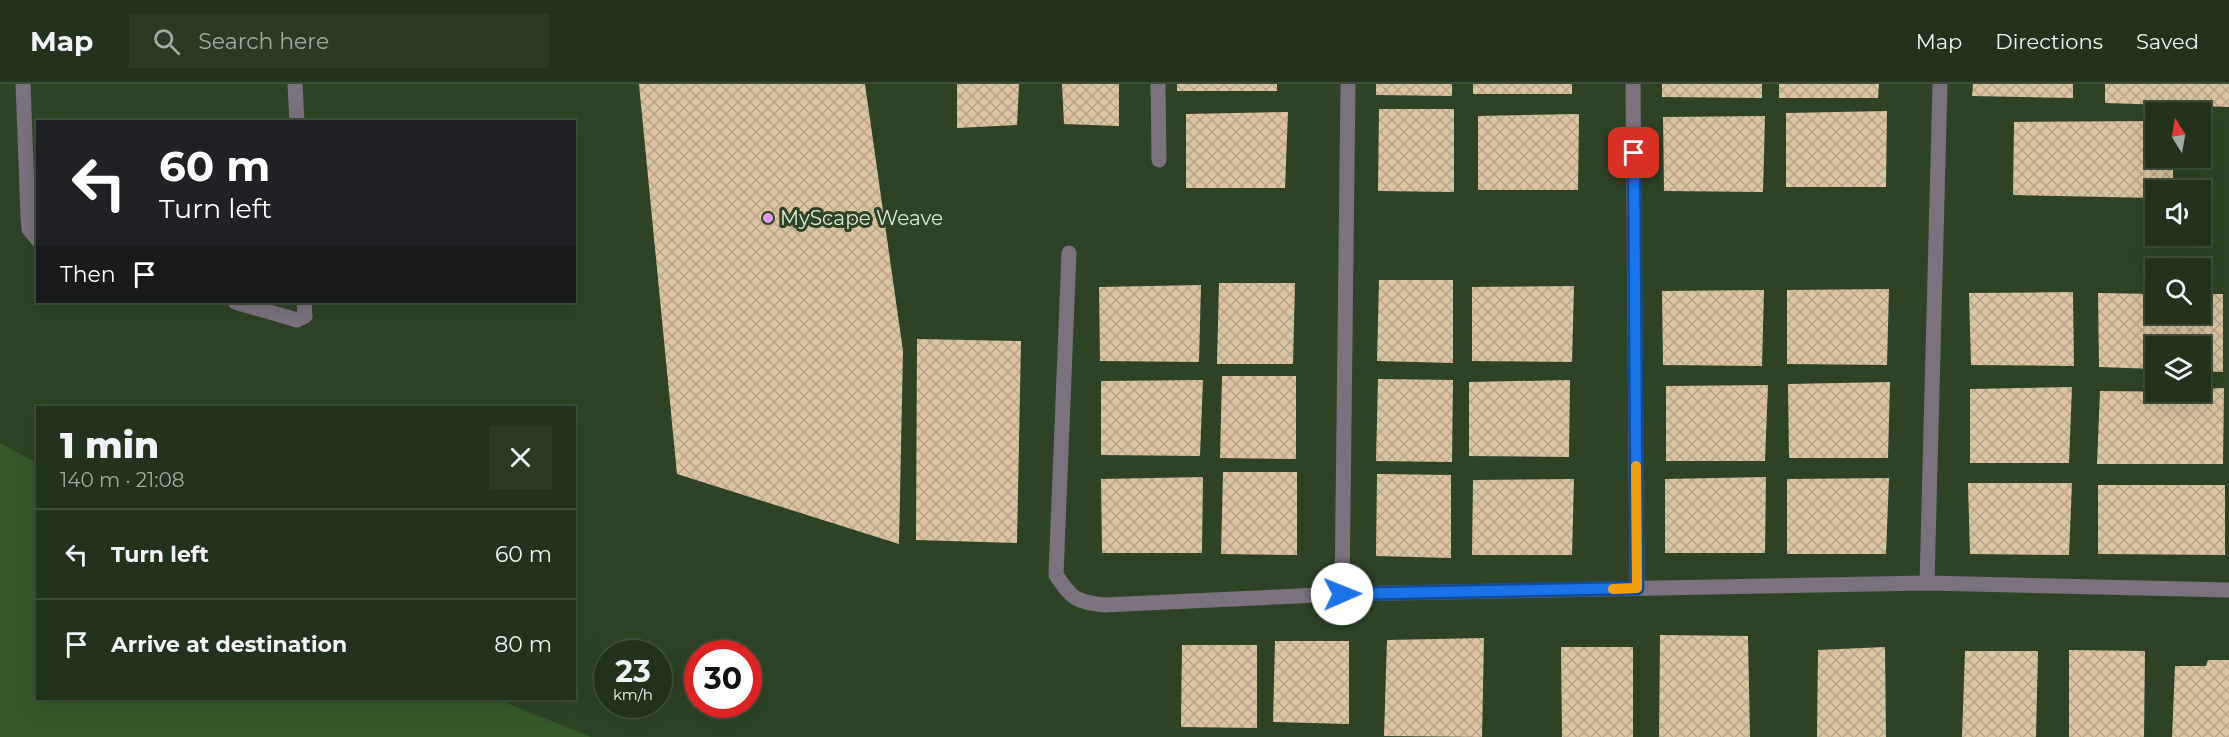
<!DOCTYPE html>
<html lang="en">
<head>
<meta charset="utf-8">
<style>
  :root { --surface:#22321c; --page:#2a3a25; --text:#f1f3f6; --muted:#a2aaa3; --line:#3f4d3b }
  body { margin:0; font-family:Montserrat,sans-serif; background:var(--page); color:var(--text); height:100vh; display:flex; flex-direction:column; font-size:22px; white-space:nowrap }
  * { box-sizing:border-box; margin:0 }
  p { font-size:20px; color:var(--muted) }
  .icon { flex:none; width:33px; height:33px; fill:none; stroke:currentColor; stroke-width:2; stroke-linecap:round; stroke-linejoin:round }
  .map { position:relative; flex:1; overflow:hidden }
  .details { position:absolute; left:36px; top:322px; width:540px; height:294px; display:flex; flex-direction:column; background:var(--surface); border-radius:0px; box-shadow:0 6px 24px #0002,0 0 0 2px var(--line) }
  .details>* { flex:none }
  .top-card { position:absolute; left:36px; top:36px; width:540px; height:183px; border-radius:0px; box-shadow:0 6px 24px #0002,0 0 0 2px var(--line); background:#202124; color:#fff; overflow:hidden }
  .needle { width:39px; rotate:349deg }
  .buttons { position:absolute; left:2145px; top:18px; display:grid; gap:12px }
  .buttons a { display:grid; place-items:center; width:66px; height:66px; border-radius:0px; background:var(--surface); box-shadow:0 6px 24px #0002,0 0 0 2px var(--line); font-size:30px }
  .speed { position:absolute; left:594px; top:556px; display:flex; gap:12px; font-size:30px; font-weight:700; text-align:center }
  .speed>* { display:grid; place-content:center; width:78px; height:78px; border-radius:50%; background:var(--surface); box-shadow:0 6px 24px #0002,0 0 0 2px var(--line); line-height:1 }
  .speed small { font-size:15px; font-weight:400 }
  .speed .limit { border:9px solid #d22; background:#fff; color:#111 }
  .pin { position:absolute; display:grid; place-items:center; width:51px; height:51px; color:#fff; margin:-26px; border-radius:12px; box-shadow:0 3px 9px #0006 }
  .me { position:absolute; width:66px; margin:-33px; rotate:89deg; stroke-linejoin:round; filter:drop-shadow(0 0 4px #0008) }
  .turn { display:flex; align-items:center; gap:21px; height:126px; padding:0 24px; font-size:27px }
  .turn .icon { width:78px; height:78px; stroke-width:2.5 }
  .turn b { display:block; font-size:42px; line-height:51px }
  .then { display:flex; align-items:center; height:57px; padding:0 24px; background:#0003; gap:12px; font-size:22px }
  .round { display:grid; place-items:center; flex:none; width:63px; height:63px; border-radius:0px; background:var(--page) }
  .summary { display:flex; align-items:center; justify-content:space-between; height:102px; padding:0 24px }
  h1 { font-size:36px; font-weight:800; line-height:45px }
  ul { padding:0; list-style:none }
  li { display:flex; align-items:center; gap:18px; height:90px; padding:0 24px; border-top:2px solid var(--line) }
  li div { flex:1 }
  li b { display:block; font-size:22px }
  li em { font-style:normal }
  header { display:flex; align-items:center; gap:36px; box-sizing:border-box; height:84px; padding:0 30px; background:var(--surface); border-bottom:2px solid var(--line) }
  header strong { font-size:28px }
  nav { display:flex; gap:33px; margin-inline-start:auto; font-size:21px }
  .search { width:420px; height:54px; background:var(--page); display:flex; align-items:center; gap:15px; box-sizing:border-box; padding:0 21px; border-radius:0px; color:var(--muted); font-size:22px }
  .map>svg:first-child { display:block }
  .green { fill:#365929 }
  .building { fill:url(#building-cross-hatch) }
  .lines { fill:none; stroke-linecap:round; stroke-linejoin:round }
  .minor { stroke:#7b717f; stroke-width:15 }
  .route-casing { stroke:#114b97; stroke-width:15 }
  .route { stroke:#1a73e8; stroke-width:10 }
  .slow { stroke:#f59e0b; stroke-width:10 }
  .poi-dot { fill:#dd99f3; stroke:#2e4326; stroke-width:2 }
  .labels { text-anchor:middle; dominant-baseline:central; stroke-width:6; stroke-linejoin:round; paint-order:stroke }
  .poi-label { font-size:20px; fill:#ddead8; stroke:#2e4326; text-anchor:start }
</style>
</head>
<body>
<header>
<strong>Map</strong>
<div class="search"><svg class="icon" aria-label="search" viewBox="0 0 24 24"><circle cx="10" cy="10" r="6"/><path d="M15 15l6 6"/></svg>Search here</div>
<nav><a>Map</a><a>Directions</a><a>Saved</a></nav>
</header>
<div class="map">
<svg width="2229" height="653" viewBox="0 0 2229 653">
  <defs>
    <pattern id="building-cross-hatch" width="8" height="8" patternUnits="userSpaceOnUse" patternTransform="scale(1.5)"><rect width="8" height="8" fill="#dcc4a0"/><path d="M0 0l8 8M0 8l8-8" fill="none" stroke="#b6a488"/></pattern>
  </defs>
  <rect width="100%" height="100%" fill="#2e4326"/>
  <path class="green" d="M0,359l37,20 1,236h458l95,38h-591z"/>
  <path class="building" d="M639,0h226l38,267 -4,193 -222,-70z
    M957,0h62l-2,41 -60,3z
    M1062,0h57v42l-55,-2z
    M1177,0h100v7h-100z
    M1376,0h76v12l-76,-1z
    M1473,0h99v10h-99z
    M1662,0h100v14l-100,-1z
    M1779,0h100l-1,14h-99z
    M1973,0h100v14l-101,-2z
    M2105,0h124v23l-124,-4z
    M1379,25h75v83l-76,-1z
    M1887,27l-1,76h-100v-74z
    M1288,28l-3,76h-99v-74z
    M1579,30l-1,76h-100v-74z
    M1765,32l-2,76 -99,-1 -1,-74z
    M2156,37v37h17v32h-17v8l-143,-3 1,-73z
    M1379,196h74v83l-76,-2z
    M1219,199h76l-2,81h-76z
    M1201,201l-2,77 -99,-1 -1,-74z
    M1574,202l-2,76 -100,-1v-74z
    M1889,205l-2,76 -100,-1v-74z
    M1764,206l-2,76 -99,-1 -1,-74z
    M2073,208l1,74 -103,-1 -2,-72z
    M2098,209l58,1v20h44v-20h23v78l-23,-1v-25h-44v23l-57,-2z
    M917,255l104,2 -4,202 -101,-3z
    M1222,292h74v83l-76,-1z
    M1378,295l75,1 -1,82 -76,-1z
    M1203,296l-3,76 -99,-1v-74z
    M1570,296l-1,77 -100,-1v-74z
    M1890,298l-2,76h-99l-1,-74z
    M1768,301l-3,76h-99v-75z
    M2072,303l-3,76h-99v-74z
    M2224,304l-1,76h-126l3,-73 100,1v-3z
    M1223,388h74v83l-76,-1z
    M1377,390l74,1v83l-75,-2z
    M1203,393l-1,76h-100l-1,-74z
    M1766,393l-1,76h-100v-74z
    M1889,394l-3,76h-99v-75z
    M1574,395l-2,76h-100l1,-75z
    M1968,399h104l-3,72 -99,-1z
    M2098,401h127v70l-127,-1z
    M1660,551l88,1 2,101h-91z
    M1484,554l-2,99 -98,-1 3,-96z
    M1275,557h74v83l-76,-2z
    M1182,561h75v83l-76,-1z
    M1561,563h72v90h-71z
    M1885,563l1,90h-69l1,-87z
    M2069,566l76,1 -1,86h-75z
    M1965,567h73l-2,86h-74z
    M2208,576h21v77h-57l3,-71h31z"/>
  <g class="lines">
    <path class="minor" d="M23,0l5,132 1,13 9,11
      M295,0l2,38
      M1158,0l1,76
      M1633,0l4,504
      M1069,169l-13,322c17,25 19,26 48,30l238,-11 585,-11 302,7
      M235,218l62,18 8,-4 -1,-14
      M1927,499l13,-499
      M1342,510l6,-510"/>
  </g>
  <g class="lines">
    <defs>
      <path id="route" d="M1342,510l295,-6 -3,-435"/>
    </defs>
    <use href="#route" class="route-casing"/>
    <use href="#route" class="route"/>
    <path class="slow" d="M1613,505l24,-1 -1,-122"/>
  </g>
  <circle class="poi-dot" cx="768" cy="134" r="6"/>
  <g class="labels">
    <g class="poi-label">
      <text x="780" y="134">MyScape Weave</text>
    </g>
  </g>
</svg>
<div class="buttons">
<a><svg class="needle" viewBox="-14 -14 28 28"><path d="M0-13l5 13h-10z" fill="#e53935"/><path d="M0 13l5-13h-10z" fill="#a2aaa3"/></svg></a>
<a><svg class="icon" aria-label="sound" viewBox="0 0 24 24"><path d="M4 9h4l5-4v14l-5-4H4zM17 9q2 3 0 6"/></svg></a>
<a><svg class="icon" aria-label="search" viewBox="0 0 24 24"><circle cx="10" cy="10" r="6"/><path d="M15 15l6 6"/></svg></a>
<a><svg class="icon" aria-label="layers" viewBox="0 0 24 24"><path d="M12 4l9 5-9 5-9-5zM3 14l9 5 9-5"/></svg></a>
</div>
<div class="speed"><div>23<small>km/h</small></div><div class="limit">30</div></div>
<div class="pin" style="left:1634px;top:69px;background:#d93025"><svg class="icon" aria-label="arrive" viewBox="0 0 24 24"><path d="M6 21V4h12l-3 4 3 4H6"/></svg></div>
<svg class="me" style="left:1342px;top:510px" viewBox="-20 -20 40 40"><circle r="19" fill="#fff"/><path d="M0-13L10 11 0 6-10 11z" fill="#1a73e8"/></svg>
<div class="top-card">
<div class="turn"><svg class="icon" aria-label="left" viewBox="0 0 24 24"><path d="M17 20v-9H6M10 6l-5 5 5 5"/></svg><div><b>60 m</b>Turn left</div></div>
<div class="then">Then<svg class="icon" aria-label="arrive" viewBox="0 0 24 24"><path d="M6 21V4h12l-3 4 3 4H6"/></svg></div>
</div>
<section class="details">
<div class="summary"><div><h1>1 min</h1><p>140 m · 21:08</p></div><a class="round"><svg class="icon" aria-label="close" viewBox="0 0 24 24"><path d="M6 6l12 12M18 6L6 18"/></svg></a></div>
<ul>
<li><svg class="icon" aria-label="left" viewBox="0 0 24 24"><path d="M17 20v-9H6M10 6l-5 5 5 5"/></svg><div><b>Turn left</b></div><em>60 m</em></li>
<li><svg class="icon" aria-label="arrive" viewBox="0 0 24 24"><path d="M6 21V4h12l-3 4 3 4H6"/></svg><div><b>Arrive at destination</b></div><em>80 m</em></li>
</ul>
</section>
</div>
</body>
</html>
